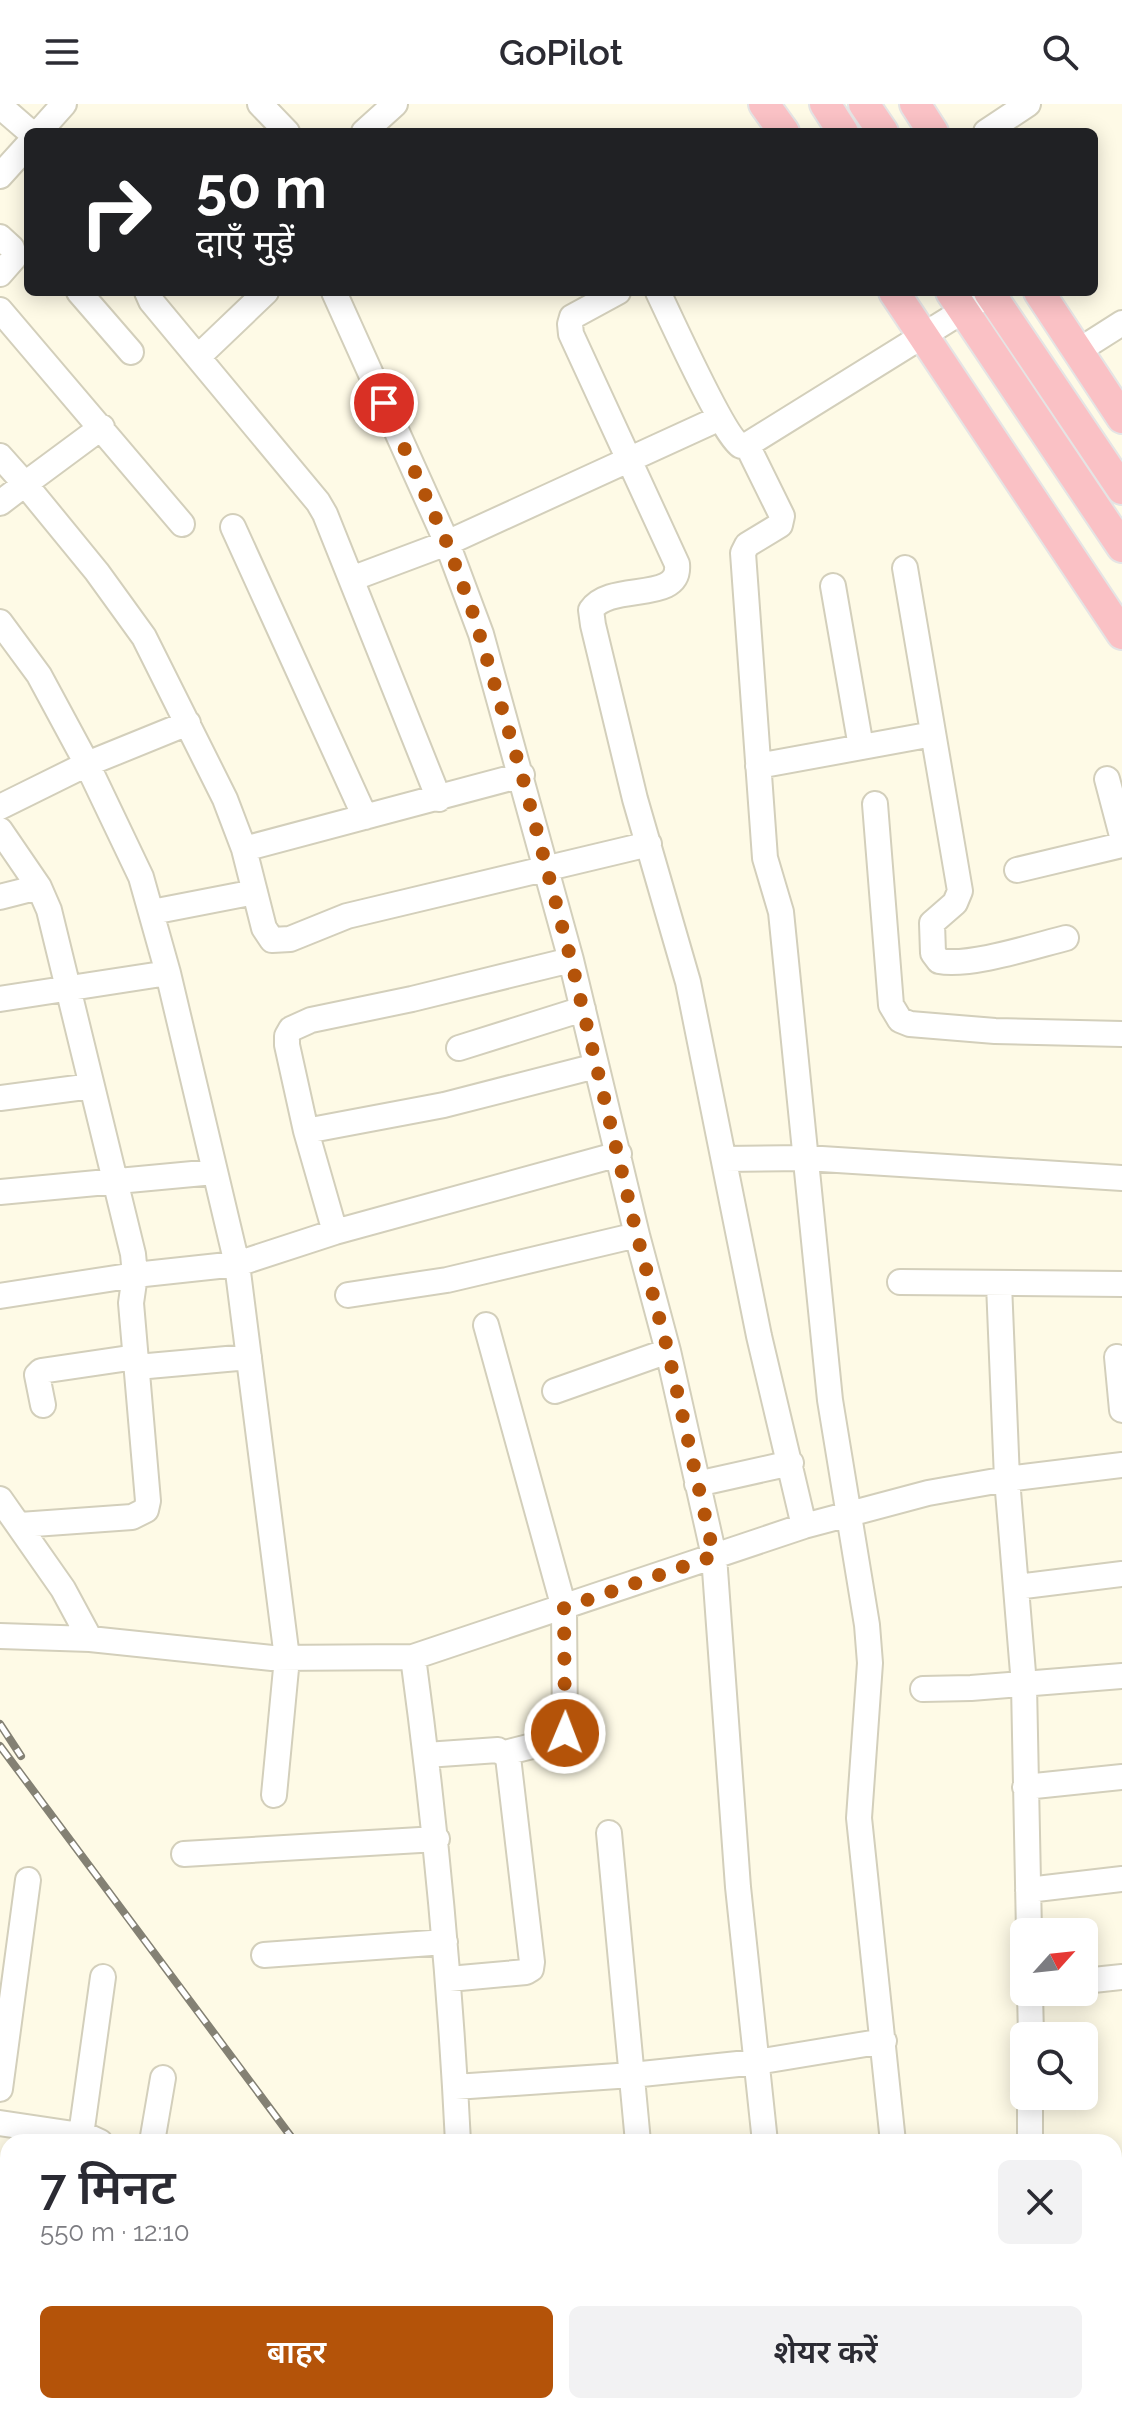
<!DOCTYPE html>
<html lang="hi">
<head>
<meta charset="utf-8">
<style>
  :root { --surface:#fff; --page:#f2f2f3; --text:#2b2b33; --muted:#7c7c81; --accent:#b45309 }
  body { margin:0; font-family:Raleway,"Noto Sans Devanagari",sans-serif; background:var(--page); color:var(--text); height:100vh; display:flex; flex-direction:column; font-size:30px; white-space:nowrap }
  * { box-sizing:border-box; margin:0 }
  p { font-size:26px; color:var(--muted) }
  .icon { flex:none; width:44px; height:44px; fill:none; stroke:currentColor; stroke-width:2; stroke-linecap:round; stroke-linejoin:round }
  .map { position:relative; flex:1; overflow:hidden }
  .side { position:absolute; left:0px; top:2030px; width:1122px; height:280px; display:flex; flex-direction:column; background:var(--surface); border-radius:24px 24px 0 0; box-shadow:0 4px 20px #0003 }
  .side>* { flex:none }
  .hud { position:absolute; left:24px; top:24px; width:1074px; height:168px; border-radius:12px; box-shadow:0 4px 20px #0003; background:#202124; color:#fff; overflow:hidden }
  .needle { width:52px; rotate:63deg }
  .fabs { position:absolute; left:1010px; top:1814px; display:grid; gap:16px }
  .fabs a { display:grid; place-items:center; width:88px; height:88px; border-radius:12px; background:var(--surface); box-shadow:0 4px 20px #0003; font-size:40px }
  .pin { position:absolute; display:grid; place-items:center; width:68px; height:68px; color:#fff; margin:-34px; border:4px solid #fff; border-radius:50%; box-shadow:0 2px 8px #0007 }
  .me { position:absolute; width:88px; margin:-44px; rotate:1deg; stroke-linejoin:round; filter:drop-shadow(0 0 6px #0008) }
  .turn { display:flex; align-items:center; gap:28px; height:168px; padding:0 40px; font-size:36px }
  .turn .icon { width:104px; height:104px; stroke-width:2.5 }
  .turn b { display:block; font-size:56px; line-height:68px }
  .round { display:grid; place-items:center; flex:none; width:84px; height:84px; border-radius:12px; background:var(--page) }
  .overview { display:flex; align-items:center; justify-content:space-between; height:136px; padding:0 40px }
  h1 { font-size:48px; font-weight:600; line-height:60px }
  .button { display:flex; gap:16px; margin-top:auto; padding:16px 40px }
  .button a { flex:1; height:92px; border-radius:12px; background:var(--accent); color:#fff; font-size:32px; font-weight:600; line-height:92px; text-align:center }
  .button a+a { background:var(--page); color:var(--text) }
  header { display:flex; justify-content:space-between; align-items:center; height:104px; padding:0 40px; background:var(--surface); font-size:36px; font-weight:600 }
  .map>svg:first-child { display:block }
  .lines { fill:none; stroke-linecap:round; stroke-linejoin:round }
  .minor-casing { stroke:#d3cfbb; stroke-width:28 }
  .major-casing { stroke:#e5e4e4; stroke-width:34 }
  .minor { stroke:#fff; stroke-width:24 }
  .major { stroke:#fac1c5; stroke-width:30 }
  .rail-casing { stroke:#848174; stroke-width:8 }
  .rail { stroke:#fff; stroke-width:5; stroke-dasharray:15; stroke-linecap:butt }
  .route { stroke:#b45309; stroke-width:14; stroke-dasharray:0 25.2 }
</style>
</head>
<body>
<header><svg class="icon" aria-label="menu" viewBox="0 0 24 24"><path d="M4 6h16M4 12h16M4 18h16"/></svg>GoPilot<svg class="icon" aria-label="search" viewBox="0 0 24 24"><circle cx="10" cy="10" r="6"/><path d="M15 15l6 6"/></svg></header>
<div class="map">
<svg width="1122" height="2310" viewBox="0 0 1122 2310">
  <rect width="100%" height="100%" fill="#fefae6"/>
  <g class="lines">
    <defs>
      <path id="minor" d="M260,0l27,28
        M0,2l30,26
        M39,28l25,-28
        M364,28l31,-28
        M986,28l42,-28
        M0,72l28,-31
        M0,133l12,11 2,10 -14,16
        M79,188l52,60
        M147,188l4,9 167,201 7,12 114,285
        M334,188l113,251 34,91 90,326 66,275 31,116 46,205 24,331 27,255
        M618,188l-46,25 -2,7 1,10 106,230c4,40 -67,17 -86,46l2,15 42,174 53,183 71,354 45,190
        M658,188c12,25 66,145 83,154l6,-1 243,-151
        M0,206l182,214
        M1078,247l44,-28
        M198,253l68,-65
        M747,341l35,71 -2,9 -33,20 -4,8 22,305 16,54 49,488 37,225 3,38 -11,155 34,324
        M0,352l25,28 77,-57
        M0,399l25,-19 72,88 47,65 81,162 19,50 20,79 8,12 18,-1 57,-23 302,-72
        M233,423l132,290
        M905,464l55,323 -5,12 -23,20 1,30 6,8c31,6 95,-15 127,-23
        M351,475l96,-36 273,-125
        M833,482l28,161
        M0,518l39,53 48,89 54,113 27,96 69,291 50,394 -13,137
        M758,662l175,-32
        M1107,675l15,57
        M875,700l16,201 9,15 10,4 85,7 127,3
        M0,703l87,-43 101,-41
        M0,726l39,57 10,23 84,344 2,21 -4,28 17,198 -2,9 -14,7 -112,8
        M244,745l278,-74
        M1017,766l105,-25
        M0,793l39,-10
        M152,808l103,-20
        M0,895l168,-26
        M459,944l124,-39
        M0,994l92,-12
        M306,1027l138,-26 152,-39
        M725,1055l81,-1 316,20
        M0,1088l214,-20
        M335,1128l-29,-101 -19,-86v-9l4,-7 20,-9 101,-21 159,-39
        M900,1178l222,2
        M999,1180l8,195 17,206 5,247
        M348,1191l99,-15 190,-45
        M0,1192l135,-21 102,-11 98,-32 284,-78
        M486,1221l78,283 1,125 -9,7 -51,13
        M1117,1253l5,53
        M137,1263l112,-10
        M555,1287l113,-40
        M43,1301l-6,-30 4,-4 95,-14
        M697,1380l94,-21
        M0,1395l63,90 27,50
        M1016,1483l106,-13
        M0,1532l90,3 182,19 141,-1 391,-131 124,-33 79,-14 115,-14
        M413,1553c22,162 37,322 45,485
        M923,1585l48,-1 151,-12
        M426,1651l72,-5 10,7 24,205 -1,7 -5,3 -77,7
        M1025,1683l97,-10
        M609,1729l29,309
        M184,1750l253,-15
        M1028,1786l94,-11
        M264,1851l181,-13
        M1084,1877l38,-4
        M1030,1888l1,44
        M455,1983l177,-12 125,-13 127,-21
        M0,1985l28,-209
        M0,2019l87,13 13,6
        M81,2031l22,-158
        M152,2038l11,-64
        M1030,2038v-46
        M0,2126l8,1
        M0,2293h8
        M49,2302l5,8
        M198,2302l5,8
        M477,2302l6,8
        M662,2302v8
        M789,2302v8
        M920,2302l1,8
        M1024,2302v8"/>
      <path id="major" d="M764,0l20,28
        M825,0l18,28
        M864,0l19,28
        M915,0l18,28
        M894,188l228,342
        M951,188l171,255
        M989,188l133,197
        M1039,188l83,126"/>
    </defs>
    <use href="#minor" class="minor-casing"/>
    <use href="#major" class="major-casing"/>
    <use href="#minor" class="minor"/>
    <use href="#major" class="major"/>
    <defs>
      <path id="rail" d="M0,1620l21,32
        M0,1642l295,396
        M493,2302l6,8"/>
    </defs>
    <use href="#rail" class="rail-casing"/>
    <use href="#rail" class="rail"/>
  </g>
  <g class="lines">
    <path class="route" d="M384,299l63,140 26,70 49,162 49,185 66,275 31,116 46,205 -150,52 1,125"/>
  </g>
</svg>
<div class="fabs">
<a><svg class="needle" viewBox="-14 -14 28 28"><path d="M0-13l5 13h-10z" fill="#e53935"/><path d="M0 13l5-13h-10z" fill="#7c7c81"/></svg></a>
<a><svg class="icon" aria-label="search" viewBox="0 0 24 24"><circle cx="10" cy="10" r="6"/><path d="M15 15l6 6"/></svg></a>
</div>
<div class="pin" style="left:384px;top:299px;background:#d93025"><svg class="icon" aria-label="arrive" viewBox="0 0 24 24"><path d="M6 21V4h12l-3 4 3 4H6"/></svg></div>
<svg class="me" style="left:565px;top:1629px" viewBox="-20 -20 40 40"><circle r="17" fill="#b45309" stroke="#fff" stroke-width="3"/><path d="M0-11L8 9 0 5-8 9z" fill="#fff"/></svg>
<div class="hud">
<div class="turn"><svg class="icon" aria-label="right" viewBox="0 0 24 24"><path d="M7 20v-9h11M14 6l5 5-5 5"/></svg><div><b>50 m</b>दाएँ मुड़ें</div></div>
</div>
<section class="side">
<div class="overview"><div><h1>7 मिनट</h1><p>550 m · 12:10</p></div><a class="round"><svg class="icon" aria-label="close" viewBox="0 0 24 24"><path d="M6 6l12 12M18 6L6 18"/></svg></a></div>
<div class="button"><a>बाहर</a><a>शेयर करें</a></div>
</section>
</div>
</body>
</html>
